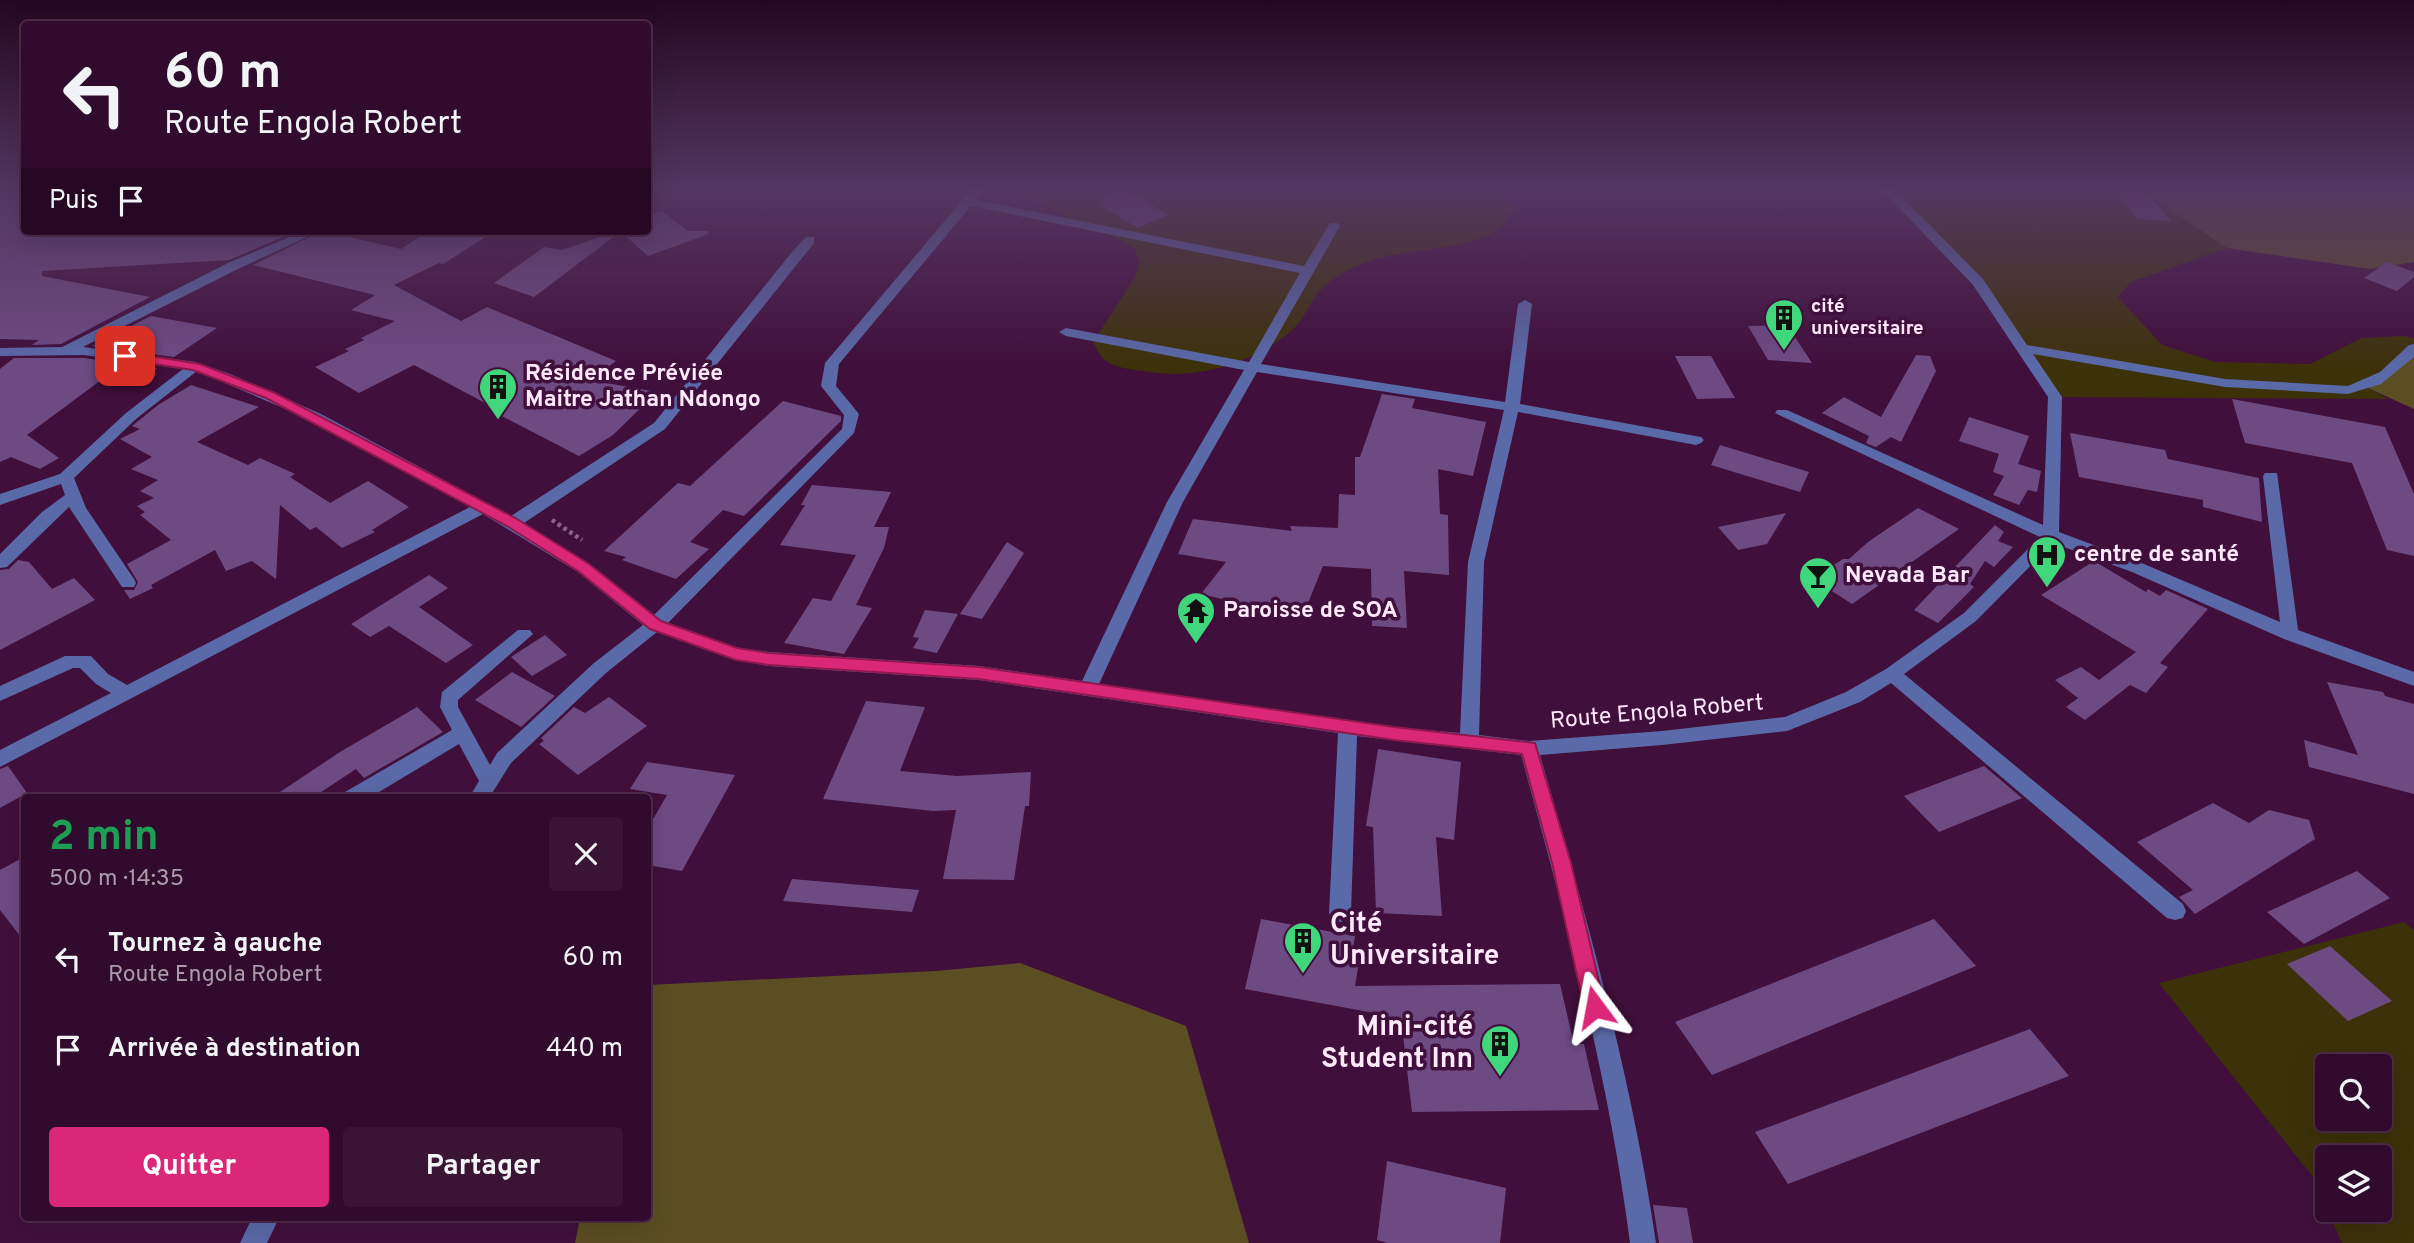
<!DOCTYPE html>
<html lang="fr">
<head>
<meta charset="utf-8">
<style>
  :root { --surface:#310b2d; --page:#391435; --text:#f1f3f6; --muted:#a89baa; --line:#4c2b49; --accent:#db2777 }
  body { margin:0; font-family:Overpass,sans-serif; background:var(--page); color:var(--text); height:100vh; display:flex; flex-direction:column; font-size:26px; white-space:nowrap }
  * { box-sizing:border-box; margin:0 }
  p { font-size:23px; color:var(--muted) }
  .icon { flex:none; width:38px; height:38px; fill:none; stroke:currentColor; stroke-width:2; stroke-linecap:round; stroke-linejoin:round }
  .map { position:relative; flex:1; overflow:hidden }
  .panel { position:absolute; left:21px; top:794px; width:630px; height:427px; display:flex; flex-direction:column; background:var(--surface); border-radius:7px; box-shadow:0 7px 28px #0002,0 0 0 2px var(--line) }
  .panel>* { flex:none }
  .banner { position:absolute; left:21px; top:21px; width:630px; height:214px; border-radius:7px; box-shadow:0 7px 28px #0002,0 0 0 2px var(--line); background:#310b2d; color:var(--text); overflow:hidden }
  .fabs { position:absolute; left:2315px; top:1054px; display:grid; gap:14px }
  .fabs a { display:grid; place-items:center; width:77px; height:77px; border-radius:7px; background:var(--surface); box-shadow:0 7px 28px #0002,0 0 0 2px var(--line); font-size:35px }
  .pin { position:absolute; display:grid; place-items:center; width:60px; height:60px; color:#fff; margin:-30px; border-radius:14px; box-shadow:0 4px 10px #0006 }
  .me { position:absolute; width:77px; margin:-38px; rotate:347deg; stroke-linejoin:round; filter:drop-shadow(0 0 5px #0008) }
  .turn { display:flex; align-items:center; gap:24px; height:147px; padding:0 28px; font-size:32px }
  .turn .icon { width:91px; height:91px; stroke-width:2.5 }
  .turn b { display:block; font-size:49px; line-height:60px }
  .then { display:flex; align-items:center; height:66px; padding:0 28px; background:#0003; gap:14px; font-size:26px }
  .round { display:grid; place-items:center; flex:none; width:74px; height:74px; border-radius:7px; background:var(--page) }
  .summary { display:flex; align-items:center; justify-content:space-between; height:119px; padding:0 28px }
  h1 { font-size:42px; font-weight:700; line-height:52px; color:#1e9e55 }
  .cta { display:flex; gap:14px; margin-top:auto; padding:14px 28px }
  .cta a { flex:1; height:80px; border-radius:7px; background:var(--accent); color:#fff; font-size:28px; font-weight:700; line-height:80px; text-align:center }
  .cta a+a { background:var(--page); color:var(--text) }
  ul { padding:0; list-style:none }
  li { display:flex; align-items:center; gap:21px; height:91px; padding:0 28px }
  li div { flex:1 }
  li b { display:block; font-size:26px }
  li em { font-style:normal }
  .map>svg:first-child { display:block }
  .green { fill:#3d310a; fill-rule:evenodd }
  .forest { fill:#5b4e23 }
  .building { fill:#6e4a83 }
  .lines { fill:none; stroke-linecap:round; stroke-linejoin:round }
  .path { stroke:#8c6687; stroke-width:4.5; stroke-dasharray:3.5 3.5; stroke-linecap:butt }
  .minor { fill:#5a69a7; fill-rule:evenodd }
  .route { fill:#db2777; stroke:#8e194d; stroke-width:2 }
  .labels { text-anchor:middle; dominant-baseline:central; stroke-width:7; stroke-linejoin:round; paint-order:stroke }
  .far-poi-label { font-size:19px; font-weight:bold; fill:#feeafa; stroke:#410f3c; text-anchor:start }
  .poi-label { font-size:23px; font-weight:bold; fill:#feeafa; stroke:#410f3c; text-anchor:start }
  .street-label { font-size:23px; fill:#feeafa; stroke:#410f3c }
  .near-poi-label { font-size:28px; font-weight:bold; fill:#feeafa; stroke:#410f3c; text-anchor:start }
</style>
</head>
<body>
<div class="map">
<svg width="2414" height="1243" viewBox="0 0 2414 1243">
  <rect width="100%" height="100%" fill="#410f3c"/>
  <path class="green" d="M1029,191h463l22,16c-11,46 -104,39 -142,53 -21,8 -44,19 -57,37 -7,10 -12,23 -21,31 -36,34 -95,52 -143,44 -13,-2 -35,-3 -46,-12 -5,-3 -9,-13 -12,-18l42,-65 5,-15 -6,-14 -19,-11 -39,-15 -36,-20z
    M1891,191h252l84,57 -96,34 -13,15 44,48 54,17 94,2 51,-26 42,-2 11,2v10l-47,39 22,12 -334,-2 -77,-115z
    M2404,922l10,8v313h-72l-29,-66 -154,-194zM2328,1066h52v52h-52zM2328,1157h52v52h-52z"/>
  <path class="forest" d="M2143,191h271v71l-44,7 -143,-21z
    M2414,348v61l-48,-22z
    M1020,963l166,63 63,217h-674l5,-25h68v-233l288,-14z"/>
  <path class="building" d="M0,191h24v40h273l-68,29 -187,11v5l108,21 -89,47 -29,1 7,-5 -39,-1z
    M1114,191l20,3 34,21 -30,13 -39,-23z
    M2115,191h31l25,30 -34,-2z
    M662,211l26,20h20l1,3 -61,22 -28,-25h28v-15z
    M322,231l79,18 27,-18h67l-52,33 -4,-1 -45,22 67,36 26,-14 129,54 -26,19 67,12 -44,43 -34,21 -83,-43 4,-2 -86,-46 -55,28 -44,-26 34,-16 -4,-2 19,-9 -3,-2 34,-17 -44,-11 29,-18 -5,3 -122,-30z
    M614,232l2,3 -82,62 -40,-14 50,-36 18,3z
    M2387,262l27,10v5l-17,14 -33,-13z
    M151,316l66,12 -43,29 -82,-11z
    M1787,325l25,38 -44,-3 -20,-34z
    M1916,355l14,1 6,15 -35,71 -10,-5 -15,10 -10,-4 3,-7 -47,-23 22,-16 37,20z
    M1675,356h36l24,42 -38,1z
    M14,358h70l73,10 -13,9 -32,-5 -85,63 32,23 -19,11 -29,-12 -11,5v-93z
    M191,385l68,22 -62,35 51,23 12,-7 35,16 -5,3 40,26 38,-22 41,26 -37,23 3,2 -33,16 -26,-21 -6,3 -30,-25 -4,74 -24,-18 -26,10 -11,-21 -64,35 2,3 -23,11 -6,-9h10l4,-8 -11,-18 44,-24 -31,-25 5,-3 -8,-6 17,-8 -14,-7 18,-11 -27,-11 21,-12 -32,-18 20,-10 -8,-3 26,-21z
    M1382,394l33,5 -3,9 74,14 -13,54 -35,-7 2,45 8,1 1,60 -45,-4 3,57 -35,-2 -1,-57 -48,-3 -21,52 -101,-24 25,-32 -48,-8 15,-35 99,12 -2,-5 48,2 1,-34 16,1v-38h5z
    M2232,399l153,28 29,67v62l-27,-6 -35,-87 -107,-20z
    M783,401l58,15v5l-97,95 -21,-6 -33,32 19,7 -33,30 -54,-19 4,-3 -22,-6 74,-68 12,3z
    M1969,417l60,19 -11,28 23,7 -4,21 -9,-2 -9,15 -26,-10 11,-19 -11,-4 6,-18 -40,-13z
    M2070,433l95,17 3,9 91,19 3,44 -59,-15v-7l-124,-23z
    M1720,445l89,27 -9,20 -89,-27z
    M812,485l79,7 -17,35h15l-5,21 -28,57 16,3 -28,46 -60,-11 29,-45 18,3 25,-46 -76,-10 25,-40h-4z
    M1918,508l41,21 -107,75 -31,-20v-11l22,-14h6l19,-17z
    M1786,513l-19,31 -29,6 -20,-23z
    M1995,525l9,7 -6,9 15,6 -19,20 -9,-6 -15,23 4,3 -36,36 -24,-13z
    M1007,542l17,11 -42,66 -22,-5z
    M18,560l11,2 23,27 22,-11 21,22 -95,50v-80l9,-1z
    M2094,561l52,31 2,-3 12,7 6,-6 42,19 -48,54 8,4 -22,26 -16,-8 -45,35 -19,-13 12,-9 -23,-18 26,-13 18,13 37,-28 -95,-57z
    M429,575l19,13 -29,19 54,38 -27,18 -57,-37 -19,11 -19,-13z
    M925,610l33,4 -21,39 -24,-5 6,-10 -6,-1z
    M545,635l22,20 -35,21 -21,-19z
    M512,672l43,24 -34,31 -46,-27z
    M2327,682l56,10 2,4 29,8v90l-105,-27 -5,-27 54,15z
    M609,697l38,29 -69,49 -39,-31 5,-3 -3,-3 33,-31 11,6z
    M866,701l59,6 -25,64 57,5 74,-4 -2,34h-4l-11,74 -71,-1 13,-69 -23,1 -110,-12z
    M417,707l26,25 -79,46 -8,-9 -44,29h-41l69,-46z
    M1378,749l83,13 -7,78 -18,-3 6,79 -66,-3 -3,-86 -7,-1z
    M647,762l88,13 -53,96 -34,-6v-37l19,-33 -37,-6z
    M8,766l19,27 -27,15v-39z
    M1984,766l38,32 -83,34 -35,-36z
    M2213,803l36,20 20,-13 40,10 6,19 -120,75 -16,-17 14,-7 -56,-48z
    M24,857v84l-24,-31v-40z
    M2357,871l33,27 -86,46 -37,-32z
    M792,879l127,11 -7,22 -129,-11z
    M1261,919l94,17 -4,25 8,1 -4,24 205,-2 14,60h10l15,66 -187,2 -11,-94h-16v-3l-140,-26z
    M1934,919l42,47 -264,109 -37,-53z
    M2330,946l62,55 -44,20 -61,-57z
    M2030,1029l39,47 -281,108 -33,-52z
    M1387,1161l119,27 -6,55h-112l-11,-3z
    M1653,1205l34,3 6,35h-34z"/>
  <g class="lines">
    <path class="path" d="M552,520l30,20"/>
    <path class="minor" d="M970,191h13l-7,9 328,66 26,-43h8l2,3 -79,138 244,38 13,-98 7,-4 7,4 -12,100 181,33 3,3 -3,3 -5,2 -178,-33 -34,150 -5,173 50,6 133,-10 123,-14 61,-25 40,-23 78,-56 76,-76 -265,-124 2,-3h10l256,115 5,-128 -75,-112 -90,-94h13l87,88 44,66 198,34 123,7 32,-14 29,-27 5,-1v13l-33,27 -33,10 -123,-7 -192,-33 29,43 -3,135 85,32 136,58 -17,-146 2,-3h12l21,157 116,42v14l-130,-47 -152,-67 -79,-29 -77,78 -72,53 279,230 3,7 -3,7 -8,2 -8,-2 -276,-235 -31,19 -73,29 -125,14 -122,10c46,160 92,323 116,488h-26c-21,-165 -65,-328 -109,-488l-164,-19 -6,177 -3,7 -8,2 -8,-2 -3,-7 9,-180 -359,-53 -210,-14 -33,-6 -79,-28 -51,41 -95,90 -22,35h-20l10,-17 -20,-37 -90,54h-27l3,-6 107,-62 -12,-23 2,-15 76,-62h12l3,4 -75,66v7l32,58 7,-12 97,-90 49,-38 -65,-53 -95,-58 -483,253v-17l111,-57 -15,-9 -16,-16h-7l-73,33v-15l65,-30h26l17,18 19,11 343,-178 -159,-87 -114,-49 -61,48 -62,59 12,30 48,71 2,4 -2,4h-12l-53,-80 -62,60 -7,1v-14l42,-42 23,-17 -4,-11 -61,21v-11l60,-20 66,-61 57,-44 -99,-14 -84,1v-8l62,-1 166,-84 76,-32h16l-82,38 -155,78 112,15 35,12 91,40 190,102 143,-93 138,-171 14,-15h8v6l-149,186 -141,94 66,41 64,51 188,-186 2,-14 -23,-29 4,-23zM971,206l329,67 -51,89 -183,-34 -7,4 7,4 178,34 -77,132 -85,179 -103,-15 -210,-14 -31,-4 -70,-25 186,-190 5,-19 -23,-28 3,-22zM1257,372l247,38 -36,152 -8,171 -66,-6 -295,-43 84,-182z
      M252,1218h27l-12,25h-27z"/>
  </g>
  <linearGradient id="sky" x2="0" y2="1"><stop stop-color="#240821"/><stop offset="0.52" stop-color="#543761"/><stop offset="1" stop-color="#543761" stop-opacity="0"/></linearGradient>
  <rect width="2414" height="365" fill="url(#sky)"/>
  <path class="route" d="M125,352l75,12 75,29 242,126 72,45 72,57 76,27 32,5 210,14 415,60 141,16 36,120 34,144 -3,7 -7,2 -8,-2 -3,-7 -32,-144 -30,-109 -128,-14 -415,-61 -210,-14 -33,-5 -86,-31 -72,-58 -71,-45 -241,-128 -73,-28 -73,-11v-6z"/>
  <defs>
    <symbol id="building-pin" viewBox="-11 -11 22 30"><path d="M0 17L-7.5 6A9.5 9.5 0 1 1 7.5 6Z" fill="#40d77c" stroke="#410f3c"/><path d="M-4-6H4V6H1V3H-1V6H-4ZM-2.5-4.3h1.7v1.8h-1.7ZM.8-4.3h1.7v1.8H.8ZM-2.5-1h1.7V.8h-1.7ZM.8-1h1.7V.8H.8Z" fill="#111"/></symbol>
    <symbol id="hospital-pin" viewBox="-11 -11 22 30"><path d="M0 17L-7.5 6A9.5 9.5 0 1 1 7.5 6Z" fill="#40d77c" stroke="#410f3c"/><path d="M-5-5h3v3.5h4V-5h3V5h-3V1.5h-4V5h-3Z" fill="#111"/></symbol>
    <symbol id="bar-pin" viewBox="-11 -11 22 30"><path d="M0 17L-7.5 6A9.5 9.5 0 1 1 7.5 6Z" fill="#40d77c" stroke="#410f3c"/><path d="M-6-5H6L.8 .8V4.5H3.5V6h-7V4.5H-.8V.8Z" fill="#111"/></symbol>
    <symbol id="temple-pin" viewBox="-11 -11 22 30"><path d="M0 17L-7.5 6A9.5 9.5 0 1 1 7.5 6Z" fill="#40d77c" stroke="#410f3c"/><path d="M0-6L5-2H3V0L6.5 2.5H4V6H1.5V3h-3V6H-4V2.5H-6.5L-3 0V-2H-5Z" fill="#111"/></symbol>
  </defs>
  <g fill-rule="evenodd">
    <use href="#building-pin" x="1762" y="296" width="44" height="60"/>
    <use href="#building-pin" x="476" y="365" width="44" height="60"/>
    <use href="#hospital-pin" x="2025" y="533" width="44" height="60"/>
    <use href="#bar-pin" x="1796" y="554" width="44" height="60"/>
    <use href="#temple-pin" x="1174" y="589" width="44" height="60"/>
    <use href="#building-pin" x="1281" y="919" width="44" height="60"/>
    <use href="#building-pin" x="1478" y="1022" width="44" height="60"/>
  </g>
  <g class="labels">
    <g class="far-poi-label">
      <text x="1811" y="307">cité<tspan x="1811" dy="22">universitaire</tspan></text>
    </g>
    <g class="poi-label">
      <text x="525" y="374">Résidence Préviée<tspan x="525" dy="26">Maitre Jathan Ndongo</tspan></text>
      <text x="2074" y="555">centre de santé</text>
      <text x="1845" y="576">Nevada Bar</text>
      <text x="1223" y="611">Paroisse de SOA</text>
    </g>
    <g class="street-label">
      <text transform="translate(1657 713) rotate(-5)">Route Engola Robert</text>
    </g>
    <g class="near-poi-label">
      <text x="1330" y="925">Cité<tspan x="1330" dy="32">Universitaire</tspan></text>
      <text x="1473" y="1028" text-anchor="end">Mini-cité<tspan x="1473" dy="32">Student Inn</tspan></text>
    </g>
  </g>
</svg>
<div class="fabs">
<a><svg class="icon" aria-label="search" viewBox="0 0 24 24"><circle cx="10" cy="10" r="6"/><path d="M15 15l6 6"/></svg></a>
<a><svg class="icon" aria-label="layers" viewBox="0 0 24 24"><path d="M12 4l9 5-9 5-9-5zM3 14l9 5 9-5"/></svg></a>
</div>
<div class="pin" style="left:125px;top:356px;background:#d93025"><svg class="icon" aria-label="arrive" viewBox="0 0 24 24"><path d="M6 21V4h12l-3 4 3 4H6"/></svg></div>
<svg class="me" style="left:1595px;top:1007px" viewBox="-20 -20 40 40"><path d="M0-17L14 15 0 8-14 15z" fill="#db2777" stroke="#fff" stroke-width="4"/></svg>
<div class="banner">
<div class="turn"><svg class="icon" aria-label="left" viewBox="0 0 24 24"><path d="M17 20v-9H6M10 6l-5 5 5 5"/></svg><div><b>60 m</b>Route Engola Robert</div></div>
<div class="then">Puis<svg class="icon" aria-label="arrive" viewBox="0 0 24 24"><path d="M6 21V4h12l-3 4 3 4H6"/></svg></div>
</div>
<section class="panel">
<div class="summary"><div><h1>2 min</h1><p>500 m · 14:35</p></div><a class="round"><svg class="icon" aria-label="close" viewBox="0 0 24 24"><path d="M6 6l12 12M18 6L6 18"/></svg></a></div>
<ul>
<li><svg class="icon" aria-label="left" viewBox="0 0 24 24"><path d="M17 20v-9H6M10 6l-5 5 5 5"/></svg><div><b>Tournez à gauche</b><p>Route Engola Robert</p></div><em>60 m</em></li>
<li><svg class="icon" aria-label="arrive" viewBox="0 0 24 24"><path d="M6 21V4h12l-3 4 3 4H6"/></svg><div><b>Arrivée à destination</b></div><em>440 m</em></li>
</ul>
<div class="cta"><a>Quitter</a><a>Partager</a></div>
</section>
</div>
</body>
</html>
